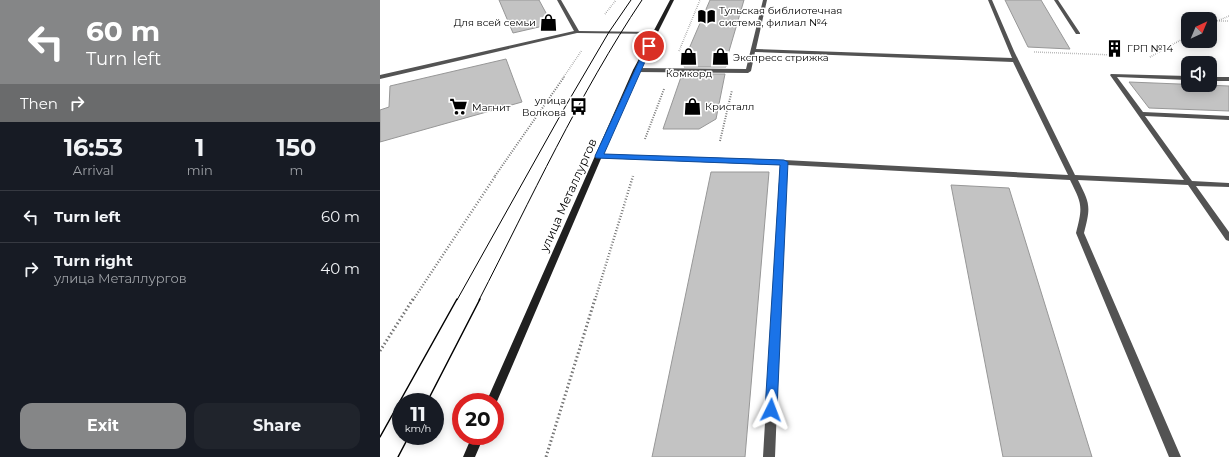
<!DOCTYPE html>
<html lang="en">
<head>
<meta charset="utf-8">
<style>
  :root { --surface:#171b24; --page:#20242c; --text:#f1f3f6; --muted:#9ea1a6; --line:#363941; --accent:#858687 }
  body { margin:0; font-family:Montserrat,sans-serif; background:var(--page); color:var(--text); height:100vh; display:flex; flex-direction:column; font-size:15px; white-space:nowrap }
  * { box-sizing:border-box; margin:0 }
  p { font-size:13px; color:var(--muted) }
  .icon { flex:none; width:22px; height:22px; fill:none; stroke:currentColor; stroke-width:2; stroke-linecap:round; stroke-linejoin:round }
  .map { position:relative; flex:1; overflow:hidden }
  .side { display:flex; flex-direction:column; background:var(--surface); width:380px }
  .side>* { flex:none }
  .banner { background:#858687; color:#fff; overflow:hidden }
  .needle { width:26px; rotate:44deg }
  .tools { position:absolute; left:801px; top:12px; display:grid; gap:8px }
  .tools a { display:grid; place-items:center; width:36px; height:36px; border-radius:8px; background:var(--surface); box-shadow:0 2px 10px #0003; font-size:20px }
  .speed { position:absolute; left:12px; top:393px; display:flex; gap:8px; font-size:20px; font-weight:700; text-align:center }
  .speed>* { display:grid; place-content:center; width:52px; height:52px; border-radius:50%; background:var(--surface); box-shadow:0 2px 10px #0003; line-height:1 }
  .speed small { font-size:10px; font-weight:400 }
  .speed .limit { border:6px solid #d22; background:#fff; color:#111 }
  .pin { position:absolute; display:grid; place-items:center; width:34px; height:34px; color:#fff; margin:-17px; border:2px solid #fff; border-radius:50%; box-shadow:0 1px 4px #0007 }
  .me { position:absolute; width:44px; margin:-22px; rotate:3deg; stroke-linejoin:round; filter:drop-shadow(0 0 3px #0008) }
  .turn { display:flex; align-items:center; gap:14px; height:84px; padding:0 20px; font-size:18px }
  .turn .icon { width:52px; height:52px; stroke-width:2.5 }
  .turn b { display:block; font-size:28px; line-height:34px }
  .then { display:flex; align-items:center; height:38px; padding:0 20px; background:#0003; gap:8px; font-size:15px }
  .eta { display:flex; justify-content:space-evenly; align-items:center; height:68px; text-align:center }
  .eta b { font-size:24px; font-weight:700; line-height:28px }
  .action { display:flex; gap:8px; margin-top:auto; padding:8px 20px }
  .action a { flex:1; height:46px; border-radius:12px; background:var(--accent); color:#fff; font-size:16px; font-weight:700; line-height:46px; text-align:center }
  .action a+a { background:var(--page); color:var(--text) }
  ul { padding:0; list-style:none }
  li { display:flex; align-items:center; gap:12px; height:52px; padding:0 20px; border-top:1px solid var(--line) }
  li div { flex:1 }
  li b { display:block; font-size:15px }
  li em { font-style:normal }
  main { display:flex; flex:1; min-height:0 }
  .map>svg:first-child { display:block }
  .building { fill:#c3c3c3; stroke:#979797 }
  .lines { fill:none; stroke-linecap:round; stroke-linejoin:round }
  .path-far3 { stroke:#757575; stroke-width:1.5; stroke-dasharray:0.5 1.5; stroke-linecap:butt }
  .path-far2 { stroke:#757575; stroke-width:2; stroke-dasharray:1 1.5; stroke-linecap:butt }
  .path-far1 { stroke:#757575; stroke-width:2.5; stroke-dasharray:1 2; stroke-linecap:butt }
  .path { stroke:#757575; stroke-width:3; stroke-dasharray:1.5 2.5; stroke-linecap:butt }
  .lane { fill:#535353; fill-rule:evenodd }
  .secondary { fill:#202020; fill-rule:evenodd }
  .tram-far1 { stroke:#000; stroke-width:1 }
  .tram { stroke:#000; stroke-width:1.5 }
  .route { fill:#1a73e8; stroke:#114b97 }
  .labels { text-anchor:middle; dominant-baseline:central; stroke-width:3; stroke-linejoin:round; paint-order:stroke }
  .far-poi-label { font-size:10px; fill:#000; stroke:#fff; text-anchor:start }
  .street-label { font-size:12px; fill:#000; stroke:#fff }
</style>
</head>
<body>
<main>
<section class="side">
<div class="banner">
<div class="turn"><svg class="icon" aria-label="left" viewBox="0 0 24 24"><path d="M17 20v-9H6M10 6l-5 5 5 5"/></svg><div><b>60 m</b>Turn left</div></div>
<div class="then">Then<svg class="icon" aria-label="right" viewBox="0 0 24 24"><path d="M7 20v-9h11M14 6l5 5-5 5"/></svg></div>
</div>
<div class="eta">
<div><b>16:53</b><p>Arrival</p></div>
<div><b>1</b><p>min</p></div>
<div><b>150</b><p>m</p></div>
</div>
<ul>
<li><svg class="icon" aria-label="left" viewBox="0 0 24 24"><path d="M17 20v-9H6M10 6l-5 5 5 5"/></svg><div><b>Turn left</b></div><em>60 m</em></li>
<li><svg class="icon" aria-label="right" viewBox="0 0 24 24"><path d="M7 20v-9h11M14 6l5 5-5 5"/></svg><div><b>Turn right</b><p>улица Металлургов</p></div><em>40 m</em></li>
</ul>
<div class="action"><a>Exit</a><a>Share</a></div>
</section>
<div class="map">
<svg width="849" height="457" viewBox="0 0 849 457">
  <rect width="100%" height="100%" fill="#fff"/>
  <path class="building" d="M119,0h40l13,24 -39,9z
    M330,0h34l-17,58 -1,9h-42l3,-8 -2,-1z
    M625,0h36l29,49 -42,-2z
    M126,59l16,43 -142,40v-32l9,-3 1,-21z
    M302,74h43l-9,45 -17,10h-36z
    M749,82l100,4v25l-80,-3z
    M331,172h58l-24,285h-93z
    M571,185l58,3 83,269h-89z"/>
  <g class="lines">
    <path class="path-far3" d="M225,14l11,-14
      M839,21h10
      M830,24l19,-8
      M299,51l21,-51
      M654,52l79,3
      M770,57l38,-21
      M812,59h17
      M183,78l19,-28"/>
    <path class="path-far2" d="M265,139l19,-50
      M340,141l12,-51
      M115,176l69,-99"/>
    <path class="path-far1" d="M33,300l83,-125
      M215,300l38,-124"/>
    <path class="path" d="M0,351l33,-52
      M166,457l49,-158"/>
    <path class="lane" d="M177,0h4l18,31 76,1 2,1 -2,1 -78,-1 -197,46v-4l194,-44z
      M383,0h4l-11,49 256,9 -24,-58h4l22,51 61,124 109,5 -74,-105 1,-1 77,2v4l-71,-3 26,35 86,4v4l-84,-4 47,65 37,2v4l-33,-1 33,46v9l-3,-1 -38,-55 -110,-5c12,24 13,26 6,53l97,224h-12l-93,-224c7,-27 6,-29 -6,-53l-283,-15 -12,292h-12l17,-292 -181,-7h-2l-1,-2 1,-2 187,6 284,15 -55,-113 -258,-10 -4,19 -3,2 -112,-1 -3,-2 3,-2 110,1z
      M674,0h4l22,33v1h-4z
      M830,77h19v4h-19z"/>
    <path class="secondary" d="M290,0h4l-35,70 -144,336v-4h-8l1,-4 145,-328z
      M92,436h12l-9,21h-12z"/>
    <path class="tram-far1" d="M77,300l108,-193 44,-75 22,-32
      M99,300c52,-101 100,-206 163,-300"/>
    <path class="tram" d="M47,402l53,-103
      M0,437l77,-138
      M18,457l11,-21"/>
  </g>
  <path class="route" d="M267,44l5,2 -48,108 180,6 4,2 -11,248 -1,5 -5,2 -4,-2 -2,-5 15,-245 -184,-7 -1,-2z"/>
  <defs>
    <symbol id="library-bare" viewBox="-9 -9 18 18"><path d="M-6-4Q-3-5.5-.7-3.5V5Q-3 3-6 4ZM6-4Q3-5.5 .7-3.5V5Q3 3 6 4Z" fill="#000" stroke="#fff" stroke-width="2.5" paint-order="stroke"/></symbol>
    <symbol id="shop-bare" viewBox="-9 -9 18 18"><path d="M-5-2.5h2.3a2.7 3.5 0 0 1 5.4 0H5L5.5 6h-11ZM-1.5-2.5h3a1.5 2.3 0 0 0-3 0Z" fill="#000" stroke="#fff" stroke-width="2.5" paint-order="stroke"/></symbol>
    <symbol id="building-bare" viewBox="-9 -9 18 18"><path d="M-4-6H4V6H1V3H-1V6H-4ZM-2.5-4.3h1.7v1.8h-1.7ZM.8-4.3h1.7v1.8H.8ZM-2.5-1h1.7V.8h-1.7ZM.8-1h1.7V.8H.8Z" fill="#000" stroke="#fff" stroke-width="2.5" paint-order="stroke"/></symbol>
    <symbol id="bus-bare" viewBox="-9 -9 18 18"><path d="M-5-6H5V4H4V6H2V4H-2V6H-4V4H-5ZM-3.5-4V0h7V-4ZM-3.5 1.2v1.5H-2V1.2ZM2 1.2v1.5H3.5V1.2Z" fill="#000" stroke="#fff" stroke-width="2.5" paint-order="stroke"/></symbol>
    <symbol id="supermarket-bare" viewBox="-9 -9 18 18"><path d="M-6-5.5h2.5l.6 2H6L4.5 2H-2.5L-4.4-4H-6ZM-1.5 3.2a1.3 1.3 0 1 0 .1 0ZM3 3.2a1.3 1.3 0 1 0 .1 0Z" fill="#000" stroke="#fff" stroke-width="2.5" paint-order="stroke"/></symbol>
  </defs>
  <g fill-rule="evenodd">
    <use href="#library-bare" x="314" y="4" width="25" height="25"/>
    <use href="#shop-bare" x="156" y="10" width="25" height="25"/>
    <use href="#building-bare" x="722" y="36" width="25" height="25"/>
    <use href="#shop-bare" x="296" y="44" width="25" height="25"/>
    <use href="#shop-bare" x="328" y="44" width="25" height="25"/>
    <use href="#bus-bare" x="186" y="94" width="25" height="25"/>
    <use href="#shop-bare" x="300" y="94" width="25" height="25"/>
    <use href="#supermarket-bare" x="66" y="94" width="25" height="25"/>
  </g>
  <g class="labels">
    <g class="far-poi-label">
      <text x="339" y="10">Тульская библиотечная<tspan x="339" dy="12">система, филиал №4</tspan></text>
      <text x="156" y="22" text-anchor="end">Для всей семьи</text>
      <text x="747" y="48">ГРП №14</text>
      <text x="353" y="57">Экспресс стрижка</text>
      <text x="309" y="73" text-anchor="middle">Комкорд</text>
      <text x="186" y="100" text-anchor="end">улица<tspan x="186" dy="12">Волкова</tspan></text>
      <text x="325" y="106">Кристалл</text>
      <text x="92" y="107">Магнит</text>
    </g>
    <g class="street-label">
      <text transform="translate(188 195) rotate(-66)">улица Металлургов</text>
    </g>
  </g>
</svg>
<div class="tools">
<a><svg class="needle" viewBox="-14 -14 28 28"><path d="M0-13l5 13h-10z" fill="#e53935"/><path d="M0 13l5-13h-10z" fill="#9ea1a6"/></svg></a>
<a><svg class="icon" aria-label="sound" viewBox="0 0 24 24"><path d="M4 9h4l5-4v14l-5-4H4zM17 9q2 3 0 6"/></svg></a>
</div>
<div class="speed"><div>11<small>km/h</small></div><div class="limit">20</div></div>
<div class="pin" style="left:269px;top:46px;background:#d93025"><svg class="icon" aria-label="arrive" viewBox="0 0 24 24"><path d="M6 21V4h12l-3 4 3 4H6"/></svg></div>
<svg class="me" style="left:391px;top:410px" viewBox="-20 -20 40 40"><path d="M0-17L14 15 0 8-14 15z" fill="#1a73e8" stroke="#fff" stroke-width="4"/></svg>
</div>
</main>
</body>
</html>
